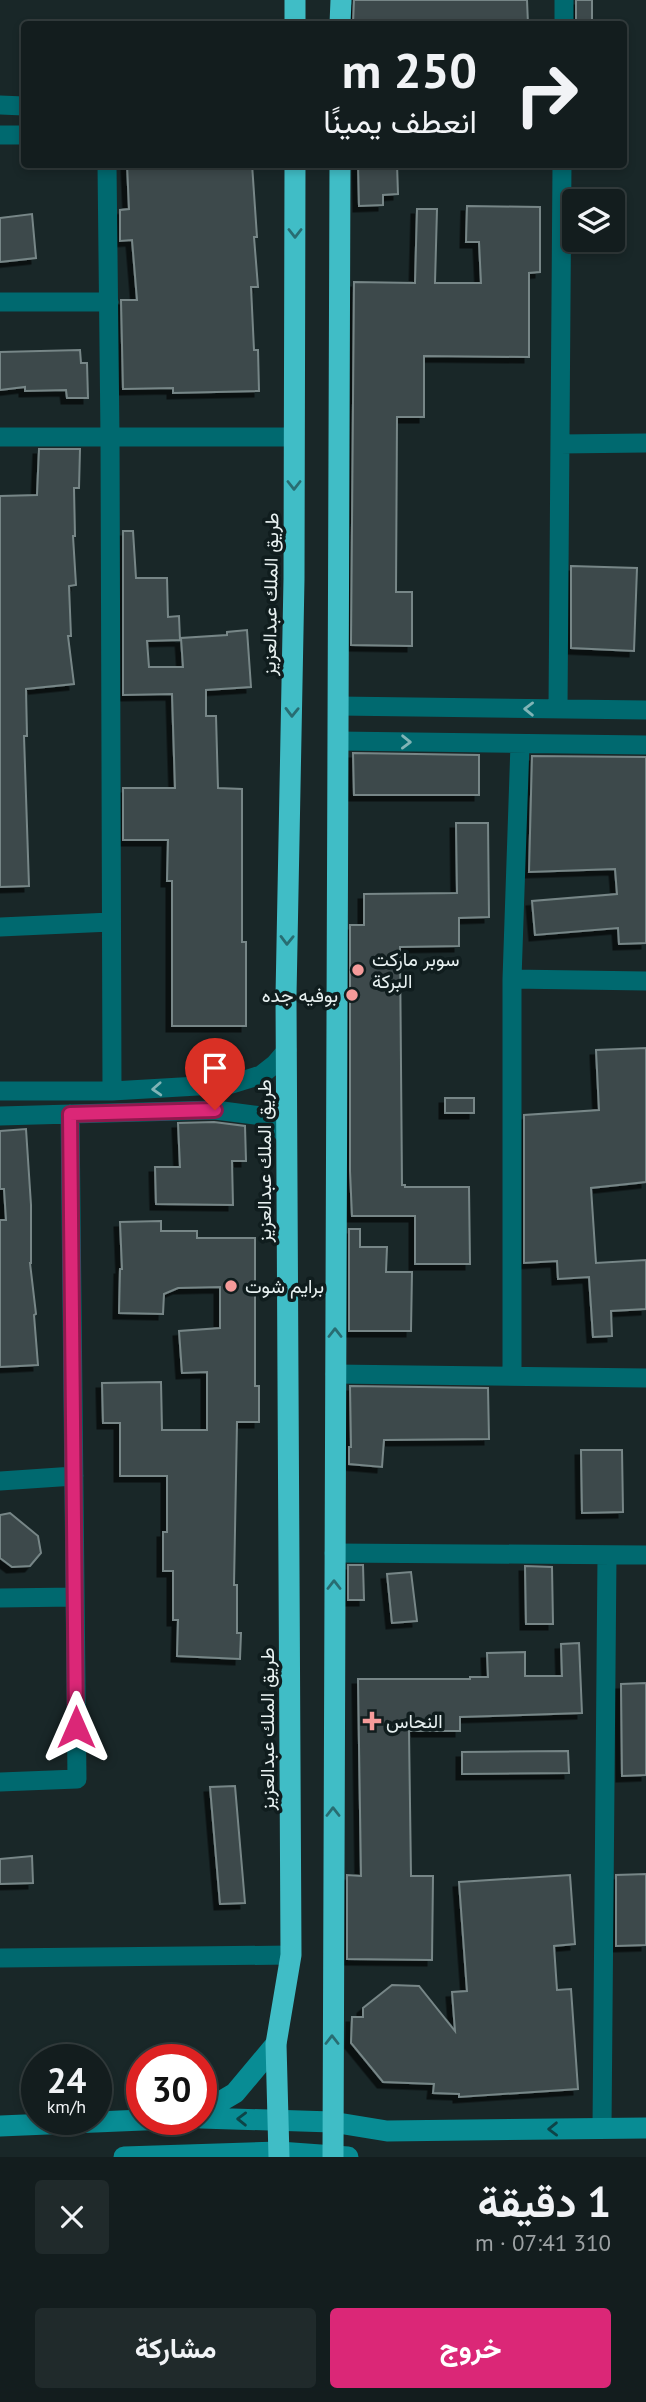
<!DOCTYPE html>
<html lang="ar">
<head>
<meta charset="utf-8">
<style>
  :root { --surface:#131d1e; --page:#202a2b; --text:#f1f3f6; --muted:#9da2a4; --line:#323b3c; --accent:#db2777 }
  body { margin:0; font-family:"PT Sans",Vazirmatn,sans-serif; background:var(--page); color:var(--text); direction:rtl; height:100vh; display:flex; flex-direction:column; font-size:26px; white-space:nowrap }
  * { box-sizing:border-box; margin:0 }
  p { font-size:23px; color:var(--muted) }
  .icon { flex:none; width:38px; height:38px; fill:none; stroke:currentColor; stroke-width:2; stroke-linecap:round; stroke-linejoin:round }
  .map { position:relative; height:2157px; overflow:hidden; direction:ltr }
  .panel { display:flex; flex-direction:column; background:var(--surface); flex:1 }
  .panel>* { flex:none }
  .guide { position:absolute; left:21px; top:21px; width:606px; height:147px; border-radius:7px; box-shadow:0 4px 10px #0003,0 0 0 2px var(--line); direction:rtl; background:#131d1e; color:var(--text); overflow:hidden }
  .fabs { position:absolute; left:562px; top:189px; display:grid; gap:14px }
  .fabs a { display:grid; place-items:center; width:63px; height:63px; border-radius:7px; background:var(--surface); box-shadow:0 4px 10px #0003,0 0 0 2px var(--line); font-size:35px }
  .speed { position:absolute; left:21px; top:2044px; display:flex; gap:14px; font-size:35px; font-weight:700; text-align:center }
  .speed>* { display:grid; place-content:center; width:91px; height:91px; border-radius:50%; background:var(--surface); box-shadow:0 4px 10px #0003,0 0 0 2px var(--line); line-height:1 }
  .speed small { font-size:18px; font-weight:400 }
  .speed .limit { border:10px solid #d22; background:#fff; color:#111 }
  .pin { position:absolute; display:grid; place-items:center; width:60px; height:60px; color:#fff; margin:-72px -30px; border-radius:50% 50% 50% 0; rotate:-45deg; box-shadow:0 0 7px #0007 }
  .pin .icon { rotate:45deg }
  .me { position:absolute; width:77px; margin:-38px; rotate:0deg; stroke-linejoin:round; filter:drop-shadow(0 0 5px #0008) }
  .turn { display:flex; align-items:center; gap:24px; height:147px; padding:0 35px; font-size:32px }
  .turn .icon { width:91px; height:91px; stroke-width:2.5 }
  .turn b { display:block; font-size:49px; line-height:60px }
  .round { display:grid; place-items:center; flex:none; width:74px; height:74px; border-radius:7px; background:var(--page) }
  .headline { display:flex; align-items:center; justify-content:space-between; height:119px; padding:0 35px }
  h1 { font-size:42px; font-weight:700; line-height:52px }
  .action { display:flex; gap:14px; margin-top:auto; padding:14px 35px }
  .action a { flex:1; height:80px; border-radius:7px; background:var(--accent); color:#fff; font-size:28px; font-weight:700; line-height:80px; text-align:center }
  .action a+a { background:var(--page); color:var(--text) }
  .map>svg:first-child { display:block }
  .building { fill:#3c4a4b; stroke:#778687; stroke-width:2; filter:url(#shadow) }
  .lines { fill:none; stroke-linecap:round; stroke-linejoin:round }
  .street { stroke:#00696f; stroke-width:19 }
  .secondary { stroke:#088c94; stroke-width:21 }
  .highway { stroke:#40bdc6; stroke-width:21 }
  .oneway { stroke:#286d72 }
  .oneway2 { stroke:#80b4b6 }
  .oneway3 { stroke:#0d4447 }
  .route-casing { stroke:#8e194d; stroke-width:18 }
  .route { stroke:#db2777; stroke-width:12 }
  .poi-dot { fill:#f59b9a; stroke:#101d1e; stroke-width:2.5 }
  .labels { text-anchor:middle; dominant-baseline:central; stroke-width:7; stroke-linejoin:round; paint-order:stroke }
  .street-label { font-size:19px; fill:#e8f1f1; stroke:#101d1e }
  .poi-label { font-size:19px; fill:#e8f1f1; stroke:#101d1e; text-anchor:start }
</style>
</head>
<body>
<div class="map">
<svg width="646" height="2157" viewBox="0 0 646 2157">
  <defs>
    <filter id="shadow"><feDropShadow dx="-5.5" dy="5.5" stdDeviation="0" flood-color="#0009"/></filter>
  </defs>
  <rect width="100%" height="100%" fill="#192728"/>
  <path class="building" d="M354,0h173l1,24h-175z
    M576,0h16v21h-16z
    M127,164h125l5,73h-3l4,50h-7l3,63h4l1,41 -86,2v-5l-50,1 -2,-89h16l-5,-60 -12,1v-31l9,-1z
    M358,164h39l1,30 -15,1v10l-24,1z
    M467,206l73,1v65l-11,1v84l-105,-1v61h-27l-1,175h16v54l-61,-1 3,-363 61,1 2,-74h20l-2,74h46l-2,-41h-13z
    M32,214l4,44 -36,4v-44z
    M80,350l1,13h6l1,35h-21l-1,-8 -41,1v-4l-25,3v-38z
    M39,449h41l-1,39h-5l1,48h-2l3,49 -7,1 2,50h-3l6,48 -48,5 1,47h-3l5,150 -29,1v-391l37,-1z
    M123,531h10l3,47h31l1,39 11,-1 1,24 -33,1 2,26h34l-2,-29 46,-3v-3l20,-2 4,57 -45,3v26h10l2,72 24,1v153h4v84h-74v-145h-5l1,-41h-45v-52h52l-3,-94 -49,1z
    M571,566l66,2 -3,83 -63,-3z
    M353,753l126,2v40h-125z
    M532,756l114,1v186l-27,1 -1,-16 -83,7 -3,-34 85,-7 -2,-25 -86,3z
    M456,823h32l1,94 -30,1v28l-59,1 2,238h3v2h64l1,77h-55v-48h-63l-2,-45v-246h14v-31l93,-1z
    M646,1048v134l-55,6 5,75 50,-3v49l-35,2 1,25 -19,1 -4,-60 -31,2 -1,-18 -33,2v-148l75,-5 -3,-60z
    M445,1098h29v15h-29z
    M214,1122l31,4 1,35h-14l1,44 -77,-1 -1,-37h25l-2,-44z
    M26,1129l5,76v58h-1l6,51 -2,1 4,50 -38,2v-147h6l-2,-31h-4v-58z
    M161,1221v10h36v7h58v148h4v36h-22l-3,163h3v48h4l-1,26 -63,-3 1,-36h-5v-49h-10v-39h4v-56h-47v-53h-17l-1,-40 59,-1 1,48h45v-58l-25,1 -3,-42 41,-3v-41l-42,1 -14,6 -1,20 -44,-1 1,-44h2l-2,-47z
    M349,1229h11v18h27l-1,25h26l-1,59h-62z
    M350,1386l138,2 1,51 -105,1 -2,27 -33,-3v-17h2z
    M581,1450h41l1,62 -41,1z
    M10,1513l28,23 3,17 -11,13 -18,1 -12,-9v-43z
    M348,1565h15l1,35h-16z
    M525,1566l27,1 1,57h-27z
    M411,1572l6,49 -25,2 -5,-49z
    M579,1643l3,70 -122,4v14h-51l2,145h22l-1,84 -85,-1v-84l14,1 -3,-197h112v-2h18l-1,-24 38,-1v24h37l-1,-32z
    M646,1683v92l-24,1 -1,-92z
    M568,1751l1,22 -107,1v-22z
    M235,1786l10,117 -25,1 -10,-117z
    M32,1856l1,27 -33,1v-25z
    M646,1874v71l-30,1v-71z
    M570,1875l5,69 -21,2 3,44 14,-1 7,100 -119,8v-3l-26,-1 1,-9 -51,-2 -32,-39 1,-26h11v-9l29,-23 27,1 36,45 -3,-39 15,-1 -8,-109z"/>
  <g class="lines">
    <path class="street" d="M564,24v-24
      M0,105l24,1
      M0,135h24
      M107,164l3,273 2,654
      M0,302h109
      M0,437h294
      M560,444l86,-1
      M338,706l308,4
      M558,709l4,-545
      M338,741l308,4
      M0,927l111,-5
      M512,979l134,2
      M0,1091h112l120,-7 29,-9 14,-11 12,-14
      M0,1116l215,-6 47,6 18,12 7,11
      M335,1374l311,4
      M512,1376v-397l8,-235
      M0,1481l74,-5
      M334,1553l312,2
      M0,1598l75,-1
      M0,1782l77,-3 -7,-665
      M0,1958l291,-3
      M602,2128l5,-573"/>
    <path class="secondary" d="M201,2113l34,-20 41,-49
      M201,2118l131,4 55,9 259,-3
      M0,2126l167,-7
      M124,2157l155,-5 69,5"/>
    <path class="highway" d="M295,24v-24
      M340,24l1,-24
      M279,2157l-3,-113 15,-89 -5,-959 8,-417 1,-415
      M333,2157l7,-1993"/>
  </g>
  <defs><path id="oneway-chevron" d="M-2-3.5L2.5 0L-2 3.5" fill="none" stroke-width="1.6" stroke-linecap="round" stroke-linejoin="round" transform="scale(1.75)"/></defs>
  <g class="oneway">
    <use href="#oneway-chevron" transform="translate(295 233) rotate(90)"/>
    <use href="#oneway-chevron" transform="translate(294 485) rotate(90)"/>
    <use href="#oneway-chevron" transform="translate(292 712) rotate(91)"/>
    <use href="#oneway-chevron" transform="translate(287 940) rotate(91)"/>
    <use href="#oneway-chevron" transform="translate(335 1333) rotate(-90)"/>
    <use href="#oneway-chevron" transform="translate(334 1585) rotate(-90)"/>
    <use href="#oneway-chevron" transform="translate(333 1812) rotate(-90)"/>
    <use href="#oneway-chevron" transform="translate(332 2040) rotate(-90)"/>
  </g>
  <g class="oneway2">
    <use href="#oneway-chevron" transform="translate(529 709) rotate(-179)"/>
    <use href="#oneway-chevron" transform="translate(406 742) rotate(1)"/>
    <use href="#oneway-chevron" transform="translate(157 1089) rotate(177)"/>
  </g>
  <g class="oneway3">
    <use href="#oneway-chevron" transform="translate(242 2119) rotate(-179)"/>
    <use href="#oneway-chevron" transform="translate(553 2129) rotate(179)"/>
  </g>
  <g class="lines">
    <defs>
      <path id="route" d="M76,1727l-6,-613 145,-4"/>
    </defs>
    <use href="#route" class="route-casing"/>
    <use href="#route" class="route"/>
  </g>
  <g class="poi-dot">
    <circle cx="358" cy="970" r="7"/>
    <circle cx="352" cy="995" r="7"/>
    <circle cx="231" cy="1286" r="7"/>
    <path d="M368.5 1710.5h7v7h7v7h-7v7h-7v-7h-7v-7h7z"/>
  </g>
  <g class="labels">
    <g class="street-label">
      <text transform="translate(270 594) rotate(-89)">طريق الملك عبدالعزيز</text>
      <text transform="translate(264 1161) rotate(-90)">طريق الملك عبدالعزيز</text>
      <text transform="translate(267 1729) rotate(-90)">طريق الملك عبدالعزيز</text>
    </g>
    <g class="poi-label">
      <text x="372" y="959">سوبر ماركت<tspan x="372" dy="22">البركة</tspan></text>
      <text x="338" y="995" text-anchor="end">بوفيه جده</text>
      <text x="245" y="1286">برايم شوت</text>
      <text x="386" y="1721">النحاس</text>
    </g>
  </g>
</svg>
<div class="fabs">
<a><svg class="icon" aria-label="layers" viewBox="0 0 24 24"><path d="M12 4l9 5-9 5-9-5zM3 14l9 5 9-5"/></svg></a>
</div>
<div class="speed"><div>24<small>km/h</small></div><div class="limit">30</div></div>
<div class="pin" style="left:215px;top:1110px;background:#d93025"><svg class="icon" aria-label="arrive" viewBox="0 0 24 24"><path d="M6 21V4h12l-3 4 3 4H6"/></svg></div>
<svg class="me" style="left:76px;top:1727px" viewBox="-20 -20 40 40"><path d="M0-17L14 15 0 8-14 15z" fill="#db2777" stroke="#fff" stroke-width="4"/></svg>
<div class="guide">
<div class="turn"><svg class="icon" aria-label="right" viewBox="0 0 24 24"><path d="M7 20v-9h11M14 6l5 5-5 5"/></svg><div><b>250 m</b>انعطف يمينًا</div></div>
</div>
</div>
<section class="panel">
<div class="headline"><div><h1>1 دقيقة</h1><p>310 m · 07:41</p></div><a class="round"><svg class="icon" aria-label="close" viewBox="0 0 24 24"><path d="M6 6l12 12M18 6L6 18"/></svg></a></div>
<div class="action"><a>خروج</a><a>مشاركة</a></div>
</section>
</body>
</html>
